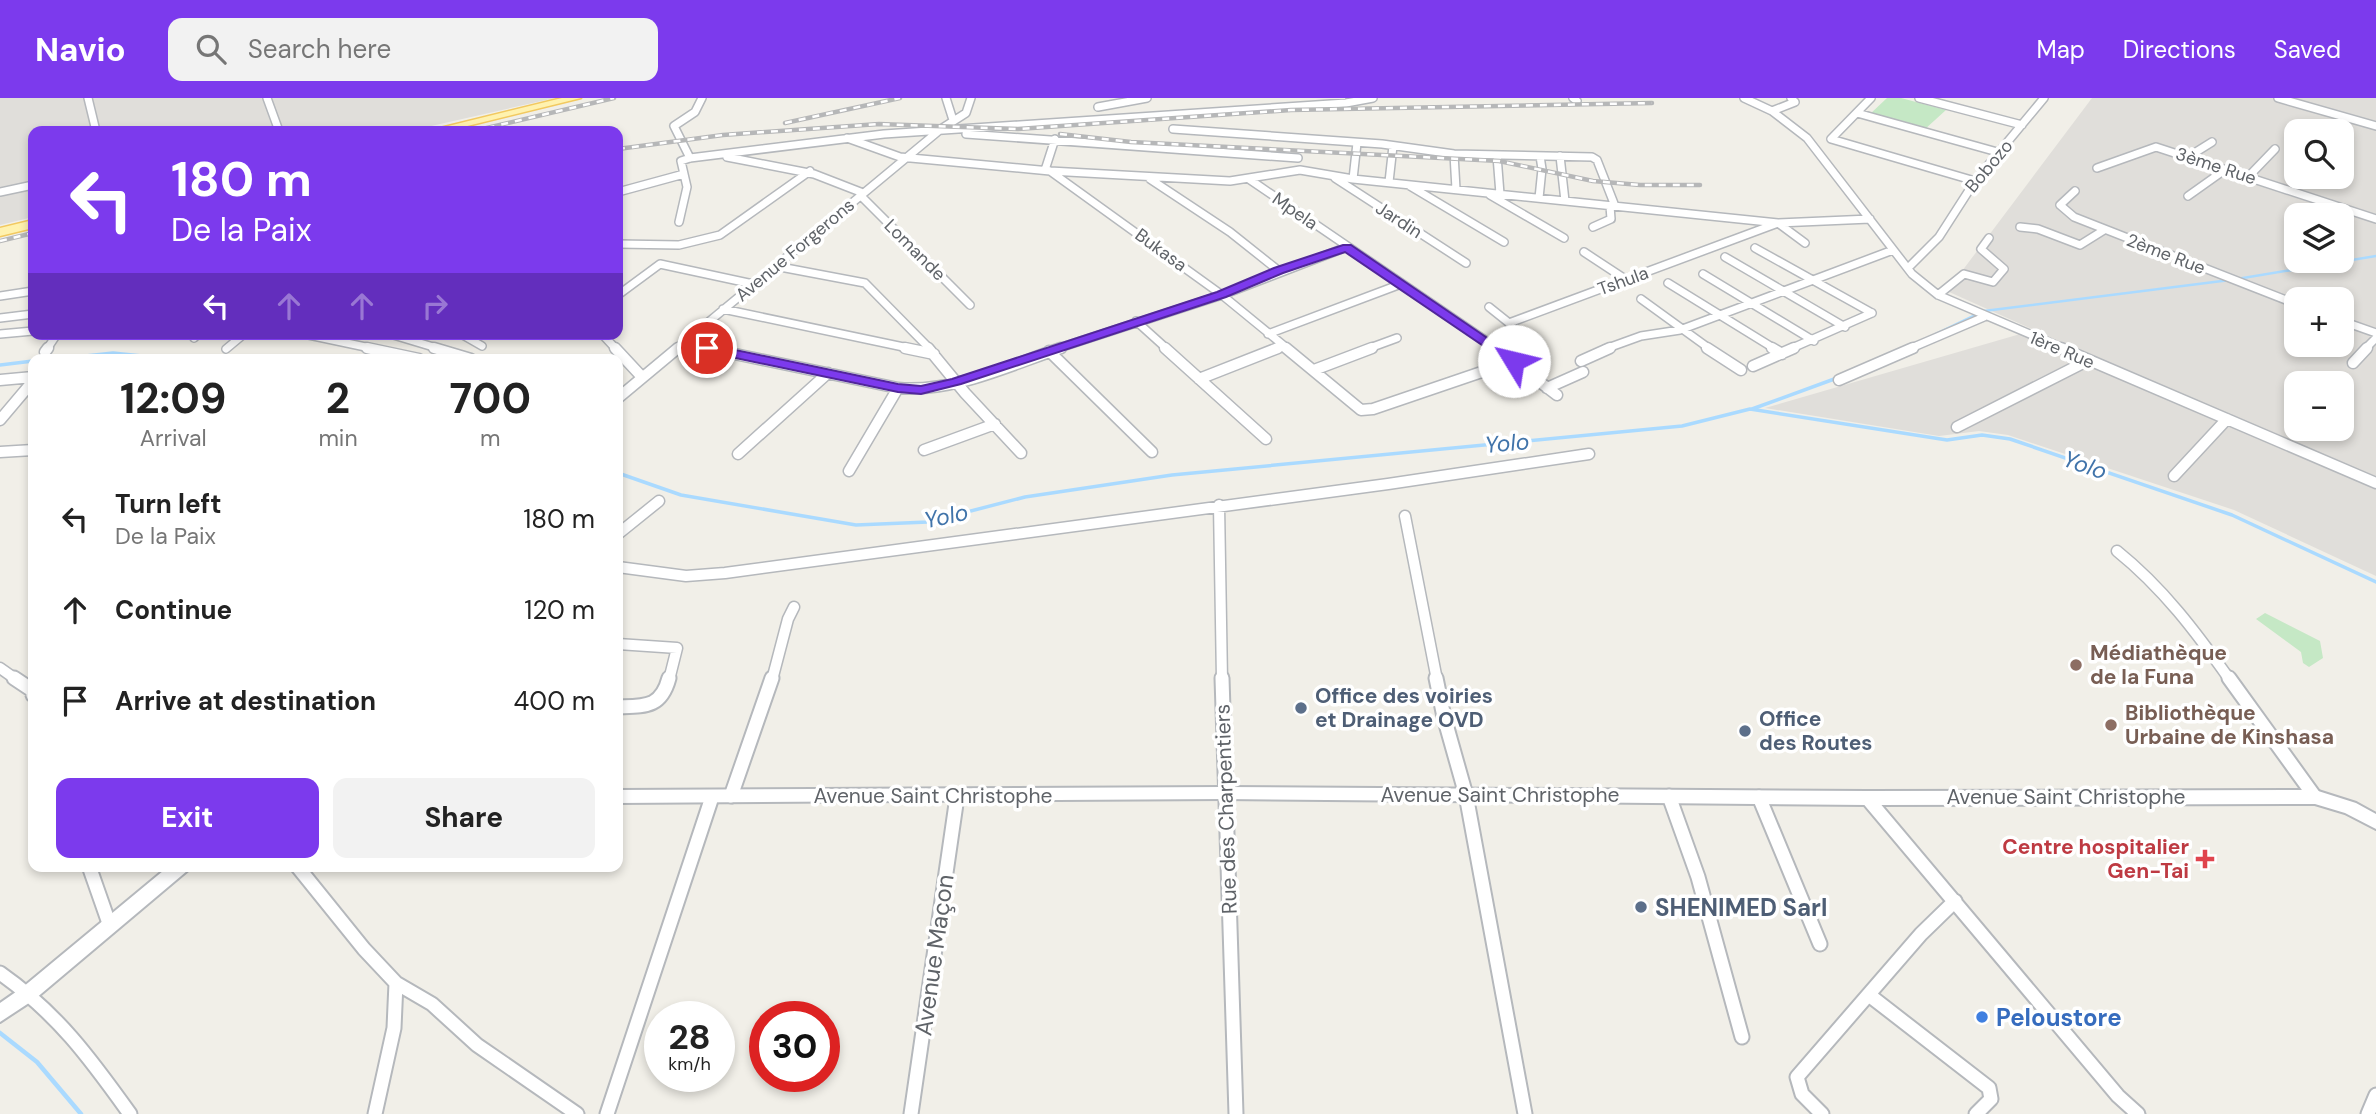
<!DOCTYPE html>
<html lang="en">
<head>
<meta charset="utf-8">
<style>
  :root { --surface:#fff; --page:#f2f2f2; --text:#222; --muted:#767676; --accent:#7c3aed }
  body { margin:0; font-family:"DM Sans",sans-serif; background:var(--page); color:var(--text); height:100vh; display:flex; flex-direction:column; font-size:26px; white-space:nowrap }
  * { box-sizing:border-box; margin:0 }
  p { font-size:23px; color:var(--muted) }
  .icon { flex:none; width:38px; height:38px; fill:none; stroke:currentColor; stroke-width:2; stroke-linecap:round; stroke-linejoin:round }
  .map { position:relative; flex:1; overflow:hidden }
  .details { position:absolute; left:28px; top:256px; width:595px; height:518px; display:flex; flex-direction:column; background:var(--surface); border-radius:14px; box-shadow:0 4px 10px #0003 }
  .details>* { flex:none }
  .banner { position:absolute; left:28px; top:28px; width:595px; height:214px; border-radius:14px; box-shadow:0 4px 10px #0003; background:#7c3aed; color:#fff; overflow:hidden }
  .buttons { position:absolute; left:2284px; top:21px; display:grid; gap:14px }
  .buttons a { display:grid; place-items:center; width:70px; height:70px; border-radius:14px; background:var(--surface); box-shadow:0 4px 10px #0003; font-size:35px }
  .speed { position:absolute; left:644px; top:903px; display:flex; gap:14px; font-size:35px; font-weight:700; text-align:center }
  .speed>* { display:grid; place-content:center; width:91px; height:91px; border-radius:50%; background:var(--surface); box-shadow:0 4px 10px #0003; line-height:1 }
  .speed small { font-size:18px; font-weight:400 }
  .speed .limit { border:10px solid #d22; background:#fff; color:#111 }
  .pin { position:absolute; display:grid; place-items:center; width:60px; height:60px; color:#fff; margin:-30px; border:4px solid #fff; border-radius:50%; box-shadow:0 2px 7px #0007 }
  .me { position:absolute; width:77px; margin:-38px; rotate:306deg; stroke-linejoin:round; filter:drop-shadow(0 0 5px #0008) }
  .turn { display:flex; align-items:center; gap:24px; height:147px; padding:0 28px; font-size:32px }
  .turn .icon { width:91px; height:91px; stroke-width:2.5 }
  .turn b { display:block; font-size:49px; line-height:60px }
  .lanes { display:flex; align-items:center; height:66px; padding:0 28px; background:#0003; justify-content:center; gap:35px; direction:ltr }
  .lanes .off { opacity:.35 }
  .eta { display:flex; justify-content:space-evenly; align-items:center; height:119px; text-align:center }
  .eta b { font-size:42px; font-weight:700; line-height:49px }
  .cta { display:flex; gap:14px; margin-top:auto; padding:14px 28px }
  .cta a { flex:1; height:80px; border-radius:14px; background:var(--accent); color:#fff; font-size:28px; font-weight:700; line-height:80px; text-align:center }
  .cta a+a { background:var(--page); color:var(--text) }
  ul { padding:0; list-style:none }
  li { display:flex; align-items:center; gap:21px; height:91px; padding:0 28px }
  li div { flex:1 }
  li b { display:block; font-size:26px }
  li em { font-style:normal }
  header { display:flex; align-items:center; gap:42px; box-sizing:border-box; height:98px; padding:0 35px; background:var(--accent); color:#fff }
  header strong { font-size:33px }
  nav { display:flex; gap:38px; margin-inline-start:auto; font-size:24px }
  .search { width:490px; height:63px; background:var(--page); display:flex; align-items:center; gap:18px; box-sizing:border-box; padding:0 24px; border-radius:14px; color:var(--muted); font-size:26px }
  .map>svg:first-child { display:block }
  .industrial { fill:#e0deda; fill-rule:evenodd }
  .green { fill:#c5e8c5 }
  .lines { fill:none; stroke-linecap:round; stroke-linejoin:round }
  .stream-far2 { stroke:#aadaff; stroke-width:2.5 }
  .stream-far1 { stroke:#aadaff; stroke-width:3.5 }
  .stream { stroke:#aadaff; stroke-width:4.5 }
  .minor-far2-casing { stroke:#b5b8bc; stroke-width:10 }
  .minor-far1-casing { stroke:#b5b8bc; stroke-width:13 }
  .minor-casing { stroke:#b5b8bc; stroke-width:17 }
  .tertiary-casing { stroke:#b5b8bc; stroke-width:4 }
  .primary-casing { stroke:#f2c960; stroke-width:3 }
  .minor-far2 { stroke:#fff; stroke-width:7 }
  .minor-far1 { stroke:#fff; stroke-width:10 }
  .minor { stroke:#fff; stroke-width:13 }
  .tertiary { fill:#fff; fill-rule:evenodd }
  .primary { fill:#fff2af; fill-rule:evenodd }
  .rail-casing { stroke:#b6b7b8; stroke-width:4.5 }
  .rail { stroke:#fff; stroke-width:2.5; stroke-dasharray:7; stroke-linecap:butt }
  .route { fill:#7c3aed; stroke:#51269a; stroke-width:2 }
  .education-dot { fill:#8d6e63; stroke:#fff; stroke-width:2.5 }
  .service-dot { fill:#5c6f8a; stroke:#fff; stroke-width:2.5 }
  .health-dot { fill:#e0444e; stroke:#fff; stroke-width:2.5 }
  .shop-dot { fill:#3f7fe0; stroke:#fff; stroke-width:2.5 }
  .labels { text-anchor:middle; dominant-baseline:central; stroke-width:7; stroke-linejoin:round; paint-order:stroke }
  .far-street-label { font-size:18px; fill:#5f6368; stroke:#fff }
  .education-label { font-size:21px; font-weight:bold; fill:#785e54; stroke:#fff; text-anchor:start }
  .service-label { font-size:21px; font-weight:bold; fill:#4e5e75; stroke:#fff; text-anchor:start }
  .street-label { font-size:21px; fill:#5f6368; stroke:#fff }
  .health-label { font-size:21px; font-weight:bold; fill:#be3a42; stroke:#fff; text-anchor:end }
  .water-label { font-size:23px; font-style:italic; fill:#4174aa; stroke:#fff }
  .near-service-label { font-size:24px; font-weight:bold; fill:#4e5e75; stroke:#fff; text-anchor:start }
  .near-street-label { font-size:24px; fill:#5f6368; stroke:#fff }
  .near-shop-label { font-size:24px; font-weight:bold; fill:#366cbe; stroke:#fff; text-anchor:start }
</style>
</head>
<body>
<header>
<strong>Navio</strong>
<div class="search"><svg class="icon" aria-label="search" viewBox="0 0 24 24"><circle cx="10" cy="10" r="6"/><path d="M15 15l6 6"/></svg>Search here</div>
<nav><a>Map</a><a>Directions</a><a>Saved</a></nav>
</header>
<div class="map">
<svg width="2376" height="1016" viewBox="0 0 2376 1016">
  <rect width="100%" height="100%" fill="#f1efe8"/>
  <path class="industrial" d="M0,0h555l-146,33h-376v86l-33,8z
    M2092,0h284v478l-142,-66 -226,-75 -29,-4 -40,5 -174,-28 269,-78 -87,-39zM2296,33h46v46h-46zM2296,117h46v46h-46zM2296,201h46v46h-46zM2296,285h46v46h-46z"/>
  <path class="green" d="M1887,0h14l45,12 -22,20 -55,-15z
    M2265,515l55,28 3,17 -14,9 -6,-4 -2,-11 -45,-33z"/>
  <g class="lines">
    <path class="stream-far2" d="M2237,181l139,-23
      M1936,236l48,-23 246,-31"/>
    <path class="stream-far1" d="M58,261l55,-6 58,6
      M0,267l33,-4
      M1752,311l85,-31
      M618,375l63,22 175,30 72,-3 97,-25 147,-22 510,-49 68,-17 197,31 35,-5 28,4 222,76 144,67"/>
    <path class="stream" d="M0,935l37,29 44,52"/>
    <defs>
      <path id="minor-far2" d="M88,0l8,33
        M267,0l12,33
        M946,0l7,22
        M1573,0l4,3
        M1744,0l28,13 35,27 105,136 26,21 127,54
        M1871,0l-40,41 144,42
        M1919,0l103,27
        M2278,0l98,28
        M1098,9l49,-9
        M1772,13l23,-9 -4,-4
        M1857,15l144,40
        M1173,31l209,15 72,10 138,3 5,3 18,46
        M966,36l332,24
        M847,40l53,19 150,14 180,10 70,-11 53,9 425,44 92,-4
        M1454,56l2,35
        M1497,58l3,38
        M1560,58l5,45
        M727,59l87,17 49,19
        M2188,59l24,-15
        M690,60l-16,-32 21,-14 7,-14
        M2097,70l59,-21 220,72
        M1045,72l10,-31
        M1050,73l172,124 66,54
        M2248,79l27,-28
        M1335,80l131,85
        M1150,81l80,53 49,39
        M1249,81l249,170
        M1353,81l4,-36
        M1389,84l4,-36
        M1410,88l94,56
        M2075,93l-15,14 14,12 222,87
        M0,94l33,-7
        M618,94l66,-18
        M860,97l110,110
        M1490,97l74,43
        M2188,98l38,-27
        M1539,100l3,-29 -2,-13
        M679,124l8,-35 -6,-26 9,-3 194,-24 462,-31 27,-5
        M1593,129l18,-8 -1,-13
        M2020,129l18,2 42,16 24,-15
        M618,146l61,1 41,-10 90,-64
        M1755,150l117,65
        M1584,154l41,27
        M1725,159l120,70
        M775,168l90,17 65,66
        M1908,170l31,-31 36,-56 69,-83
        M1703,176l111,67
        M1668,185l107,66
        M618,197l42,-31 93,20
        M1938,197l26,-21 29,8 11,-13 -23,-20 8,-11
        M0,198l33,-5
        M1641,201l69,50
        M1489,209l20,16
        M723,211l190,40
        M0,220l33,-4
        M1136,223l31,28
        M2342,223l34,12
        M0,236l33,-3
        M304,236l71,15
        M390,236l50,15
        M461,236l21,12
        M602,236l14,15
        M1268,236l133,-50
        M194,240l4,-4
        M683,245l31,6
        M47,251l10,-15
        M226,251l18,-15
        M676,251l265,-220 25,-16 5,-15
        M1056,251l166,-54 125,-48
        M1273,251l9,-3
        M1367,251l30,-11
        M1517,251l3,-9 -11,-17 269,-100 27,20
        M1605,251l36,-13 39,-6 213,-80
        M1790,251l82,-36
        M1909,251l75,-32
        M2365,251l11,-11"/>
      <path id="minor-far1" d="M367,250l52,11
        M434,250l37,11
        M615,250l27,29
        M706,250l192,40c55,5 112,-23 163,-40
        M905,250l29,6
        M928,250l37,45 56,60
        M1165,250l101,91
        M1286,250l75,62 12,-1 141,-48
        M1495,250l62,47
        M1707,250l34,22
        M1772,250l10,6
        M2061,250l315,135
        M1049,253l103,101
        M45,254l3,-4
        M1514,263l4,-13
        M1581,263l29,-13
        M2353,265l14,-15
        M1753,268l41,-18
        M1314,272l58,-22
        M1199,281l79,-31
        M0,282l33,-3
        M1839,282l74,-32
        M1547,290l36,-16
        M618,300l60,-50
        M0,322l33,-39
        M1957,329l130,-66
        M924,352l71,-26
        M0,354l33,-2
        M738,356l90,-81
        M849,373l49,-83
        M2174,378l53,-57
        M1219,407l3,175
        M1405,418l32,164
        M618,436l41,-33
        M2117,453c46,37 79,81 113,129
        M618,469l68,9 39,-3 663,-89 201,-30
        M618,546l59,4 -8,32
        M0,570l17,12
        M772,582l16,-61 6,-12"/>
      <path id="minor" d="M14,580l18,12 1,5
        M1222,580l14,436
        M1436,580l8,39 22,78 59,319
        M2229,580l86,119
        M618,609c27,-1 43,1 51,-29
        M731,698l41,-118
        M1669,698l29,81 44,160
        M1759,699l61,147
        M1867,700l251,298 20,18
        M89,768l21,60
        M297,768l67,83 32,34 36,21 45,41 100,69
        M0,875c57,40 90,85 130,141
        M1869,897l120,93 2,11 -15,15
        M375,1016l19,-86 2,-45
        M607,1016l105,-317
        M911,1016l46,-317
        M1822,1016l-20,-20 -5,-17 124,-143 34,-33
        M2368,1016l8,-19"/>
      <path id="tertiary" d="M1224,689l643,4 448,-1 41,13 20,11v15l-31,-16 -30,-9 -448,1 -643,-6 -606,4v-13z
        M169,768h20l-2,5 -152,128 -35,23v-19l23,-16z"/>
      <path id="primary" d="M562,0h19l-134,33h-19z
        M33,122v8l-33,8v-8z"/>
    </defs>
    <use href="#minor-far2" class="minor-far2-casing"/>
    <use href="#minor-far1" class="minor-far1-casing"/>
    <use href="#minor" class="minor-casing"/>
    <use href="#tertiary" class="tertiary-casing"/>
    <use href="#primary" class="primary-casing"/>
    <use href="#minor-far2" class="minor-far2"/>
    <use href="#minor-far1" class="minor-far1"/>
    <use href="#minor" class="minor"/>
    <use href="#tertiary" class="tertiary"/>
    <use href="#primary" class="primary"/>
    <defs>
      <path id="rail" d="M785,25l115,-25
        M474,33l140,-33
        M1060,36l71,8 368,19 94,20 47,4h60
        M618,51l105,-14 156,-11 139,5 273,-19 361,-7
        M0,143l33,-8"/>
    </defs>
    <use href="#rail" class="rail-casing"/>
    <use href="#rail" class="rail"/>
  </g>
  <path class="route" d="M1343,147h8l170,116 -2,3h-9l-165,-112 -62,21 -57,24 -265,87 -40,10 -23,-2 -191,-40 -6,-4 6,-4 191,40 23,2 31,-7 265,-87 57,-24z"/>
  <g class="education-dot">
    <circle cx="2076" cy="567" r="7"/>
    <circle cx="2111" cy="627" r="7"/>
  </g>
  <g class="service-dot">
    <circle cx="1301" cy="610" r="7"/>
    <circle cx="1745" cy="633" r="7"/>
    <circle cx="1641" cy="809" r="7"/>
  </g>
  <path class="health-dot" d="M2201.5 750.5h7v7h7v7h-7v7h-7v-7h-7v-7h7z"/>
  <circle class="shop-dot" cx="1982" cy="919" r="7"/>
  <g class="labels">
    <g class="far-street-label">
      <text transform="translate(1989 68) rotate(-50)">Bobozo</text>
      <text transform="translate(2216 68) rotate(18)">3ème Rue</text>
      <text transform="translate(1295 113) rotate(35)">Mpela</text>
      <text transform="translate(1399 122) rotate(33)">Jardin</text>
      <text transform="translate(795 152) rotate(-40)">Avenue Forgerons</text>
      <text transform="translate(915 152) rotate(45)">Lomande</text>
      <text transform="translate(1161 152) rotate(36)">Bukasa</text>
      <text transform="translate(2166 156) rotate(21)">2ème Rue</text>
      <text transform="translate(1623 183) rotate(-20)">Tshula</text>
      <text transform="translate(2062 252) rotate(23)">1ère Rue</text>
    </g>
    <g class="education-label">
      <text x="2090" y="555">Médiathèque<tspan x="2090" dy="24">de la Funa</tspan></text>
      <text x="2125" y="615">Bibliothèque<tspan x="2125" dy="24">Urbaine de Kinshasa</tspan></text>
    </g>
    <g class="service-label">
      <text x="1315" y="598">Office des voiries<tspan x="1315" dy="24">et Drainage OVD</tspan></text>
      <text x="1759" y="621">Office<tspan x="1759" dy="24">des Routes</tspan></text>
    </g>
    <g class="street-label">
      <text x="1500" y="697">Avenue Saint Christophe</text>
      <text x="933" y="698">Avenue Saint Christophe</text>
      <text x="2066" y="699">Avenue Saint Christophe</text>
      <text transform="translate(1226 711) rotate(-92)">Rue des Charpentiers</text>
    </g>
    <g class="health-label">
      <text x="2189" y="749">Centre hospitalier<tspan x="2189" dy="24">Gen-Tai</tspan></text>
    </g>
    <g class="water-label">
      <text transform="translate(1507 345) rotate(-5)">Yolo</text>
      <text transform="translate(2085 367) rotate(19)">Yolo</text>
      <text transform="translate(946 418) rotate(-12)">Yolo</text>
    </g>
    <g class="near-service-label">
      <text x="1655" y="809">SHENIMED Sarl</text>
    </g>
    <g class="near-street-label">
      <text transform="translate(934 857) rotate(-82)">Avenue Maçon</text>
    </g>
    <g class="near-shop-label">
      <text x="1996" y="919">Peloustore</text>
    </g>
  </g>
</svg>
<div class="buttons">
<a><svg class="icon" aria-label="search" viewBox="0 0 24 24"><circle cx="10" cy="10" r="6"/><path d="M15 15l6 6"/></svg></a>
<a><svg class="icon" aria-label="layers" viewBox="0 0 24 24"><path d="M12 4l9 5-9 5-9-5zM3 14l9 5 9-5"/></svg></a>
<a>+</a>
<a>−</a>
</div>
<div class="speed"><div>28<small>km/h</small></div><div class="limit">30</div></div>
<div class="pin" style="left:707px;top:250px;background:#d93025"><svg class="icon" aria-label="arrive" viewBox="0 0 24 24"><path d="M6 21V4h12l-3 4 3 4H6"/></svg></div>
<svg class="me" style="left:1514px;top:263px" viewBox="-20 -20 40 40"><circle r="19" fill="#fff"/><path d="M0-13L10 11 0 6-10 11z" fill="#7c3aed"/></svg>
<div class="banner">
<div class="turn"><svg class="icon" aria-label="left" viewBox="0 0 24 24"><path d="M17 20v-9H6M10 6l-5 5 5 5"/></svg><div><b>180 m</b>De la Paix</div></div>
<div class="lanes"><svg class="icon" aria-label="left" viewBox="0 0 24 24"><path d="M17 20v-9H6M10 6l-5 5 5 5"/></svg><svg class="icon off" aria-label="ahead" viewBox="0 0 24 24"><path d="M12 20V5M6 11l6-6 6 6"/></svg><svg class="icon off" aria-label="ahead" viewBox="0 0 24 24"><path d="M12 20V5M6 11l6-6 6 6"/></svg><svg class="icon off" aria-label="right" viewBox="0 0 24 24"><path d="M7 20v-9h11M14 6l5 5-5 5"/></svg></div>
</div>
<section class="details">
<div class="eta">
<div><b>12:09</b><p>Arrival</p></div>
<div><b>2</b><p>min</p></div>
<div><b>700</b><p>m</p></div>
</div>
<ul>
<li><svg class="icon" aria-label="left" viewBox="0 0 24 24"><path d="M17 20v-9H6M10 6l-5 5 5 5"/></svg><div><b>Turn left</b><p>De la Paix</p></div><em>180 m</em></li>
<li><svg class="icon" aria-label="ahead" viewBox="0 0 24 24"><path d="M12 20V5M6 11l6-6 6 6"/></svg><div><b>Continue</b></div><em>120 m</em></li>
<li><svg class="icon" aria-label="arrive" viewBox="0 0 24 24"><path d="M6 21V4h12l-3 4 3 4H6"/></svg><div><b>Arrive at destination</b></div><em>400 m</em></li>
</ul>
<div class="cta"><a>Exit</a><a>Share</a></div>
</section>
</div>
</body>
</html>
